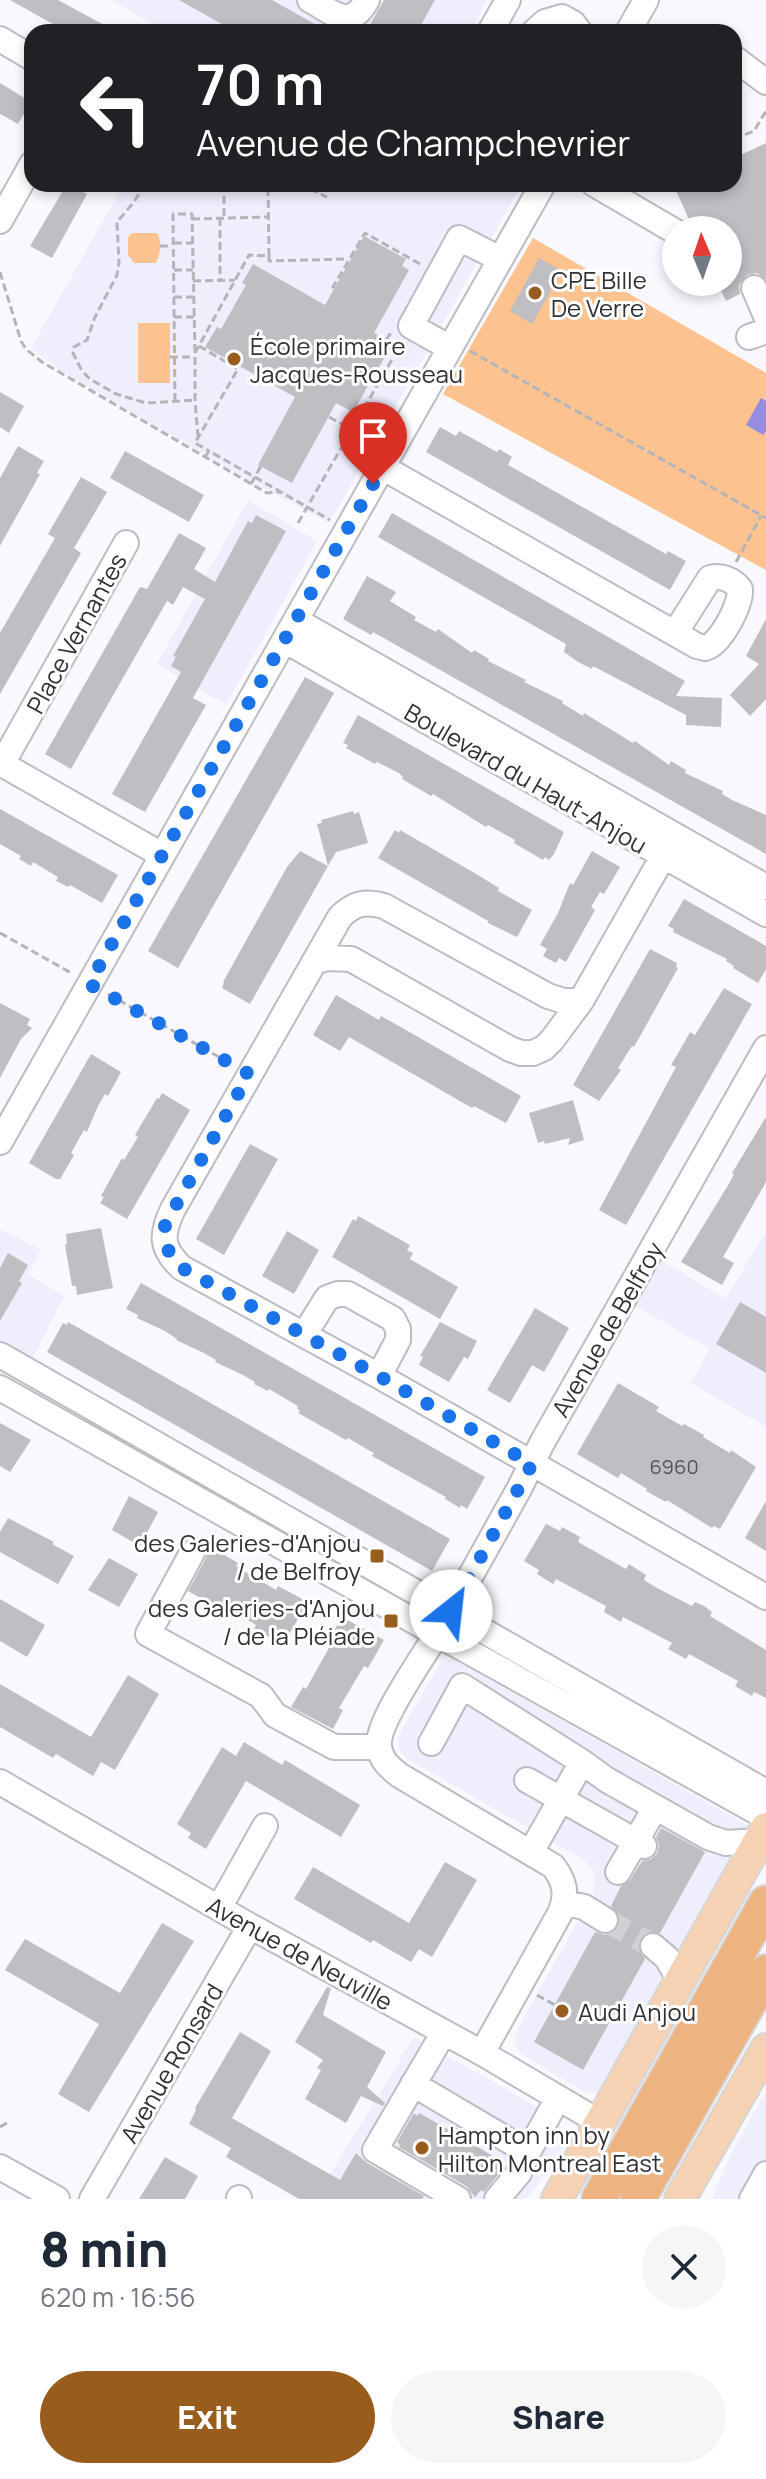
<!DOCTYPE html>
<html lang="en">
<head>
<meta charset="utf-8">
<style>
  :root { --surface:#fff; --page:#f6f6f7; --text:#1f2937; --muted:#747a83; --accent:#985d1d }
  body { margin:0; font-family:Manrope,sans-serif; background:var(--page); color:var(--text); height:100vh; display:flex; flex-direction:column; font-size:30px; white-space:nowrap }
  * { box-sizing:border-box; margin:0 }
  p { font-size:26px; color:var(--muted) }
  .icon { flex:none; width:44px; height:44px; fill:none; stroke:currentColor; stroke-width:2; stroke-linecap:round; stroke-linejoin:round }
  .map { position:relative; height:2199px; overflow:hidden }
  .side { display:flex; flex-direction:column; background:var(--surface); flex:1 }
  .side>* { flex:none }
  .hud { position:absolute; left:24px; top:24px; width:718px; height:168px; border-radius:24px; box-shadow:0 4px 12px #0003; background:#202124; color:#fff; overflow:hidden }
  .needle { width:52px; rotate:358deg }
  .tools { position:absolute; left:662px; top:216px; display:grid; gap:16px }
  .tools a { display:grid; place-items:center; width:80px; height:80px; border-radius:50%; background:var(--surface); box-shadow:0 4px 12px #0003; font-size:40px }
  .pin { position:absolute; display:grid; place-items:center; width:68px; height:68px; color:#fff; margin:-82px -34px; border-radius:50% 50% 50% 0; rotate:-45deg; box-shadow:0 0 8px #0007 }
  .pin .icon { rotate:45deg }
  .me { position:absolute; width:88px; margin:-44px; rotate:29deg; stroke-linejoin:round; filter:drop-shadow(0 0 6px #0008) }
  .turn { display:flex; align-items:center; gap:28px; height:168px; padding:0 40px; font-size:36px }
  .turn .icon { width:104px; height:104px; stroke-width:2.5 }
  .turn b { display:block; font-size:56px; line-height:68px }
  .round { display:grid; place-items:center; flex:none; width:84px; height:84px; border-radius:42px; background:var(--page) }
  .overview { display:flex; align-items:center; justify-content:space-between; height:136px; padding:0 40px }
  h1 { font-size:48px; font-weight:800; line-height:60px }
  .cta { display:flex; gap:16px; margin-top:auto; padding:16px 40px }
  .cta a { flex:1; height:92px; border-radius:48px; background:var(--accent); color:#fff; font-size:32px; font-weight:800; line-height:92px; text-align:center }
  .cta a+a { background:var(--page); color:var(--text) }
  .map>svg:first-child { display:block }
  .built { fill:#eeeefc }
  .green { fill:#fcc390 }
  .water { fill:#958ee0 }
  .building { fill:#bebec3 }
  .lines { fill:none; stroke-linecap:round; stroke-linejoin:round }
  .minor-tunnel { stroke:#d0d0d5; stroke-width:24; stroke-dasharray:24 12; stroke-linecap:butt }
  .minor-casing { stroke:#bcbcc2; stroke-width:28 }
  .major-casing { stroke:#d6d6d6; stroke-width:34 }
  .highway-casing { stroke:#d6d6d6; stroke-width:38 }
  .path { stroke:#b4b4b9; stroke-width:3; stroke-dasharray:8 4; stroke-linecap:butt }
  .minor { stroke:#fff; stroke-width:24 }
  .major { stroke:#f4d2b3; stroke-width:30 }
  .highway { stroke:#edb481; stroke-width:34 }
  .route { stroke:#1a73e8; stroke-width:14; stroke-dasharray:0 25.2 }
  .poi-dot { fill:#985d1d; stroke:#fff; stroke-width:3 }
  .labels { text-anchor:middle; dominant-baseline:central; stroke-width:6; stroke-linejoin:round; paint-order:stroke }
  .number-label { font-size:20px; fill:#545457 }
  .poi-label { font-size:24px; fill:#313133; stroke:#fff; text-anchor:start }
  .street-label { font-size:24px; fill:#313133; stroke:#fff }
</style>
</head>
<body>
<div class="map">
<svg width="766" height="2199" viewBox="0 0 766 2199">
  <rect width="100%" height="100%" fill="#f8f8fe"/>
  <path class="built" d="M111,0h376l-18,32h-302z
    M124,184h307l10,5 -7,-5h88l-193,339 -75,-40 -162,-94 -32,-19 -29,-22z
    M248,500l69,41 -91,164 -69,-41z
    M0,1229l41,20 -13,25 36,22 -30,60 -34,23z
    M765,1232l1,1v194l-75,-44 19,-34 -74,-43 26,-45 64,38z
    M453,1659l296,167 -151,267 -15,-2 -63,-38 -5,-10 2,-13 77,-137v-22l-11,-12 -176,-100 -8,-10 -1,-12 42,-73 4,-3z
    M414,2037l139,79 7,8 4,13 -1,11 -7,13 -30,38h-211z
    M766,2091v108h-54l18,-43z"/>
  <path class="green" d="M132,233h25c6,9 3,20 -1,30h-22l-6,-8v-18z
    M533,238l233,135v197l-323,-176z
    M138,323h32v60h-32z"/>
  <path class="water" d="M761,398l5,3v30l-3,4 -17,-10z"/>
  <path class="building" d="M10,0h48l59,32h-50z
    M179,0h93l57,32h-93z
    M384,0h51l-18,32h-51z
    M0,83l31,19 -13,22 -18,-10z
    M766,143v137l-9,-7 -10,2 -8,10 1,9 -14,7 -9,-19h11v-52h-27l-9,-4 -19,-42h61v-26z
    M67,184l20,10 -35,64 -22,-12z
    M364,236l42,23 -4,7 7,4 -35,63 19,10 -40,69 -17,-9 -44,80 -34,-18 37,-68 -90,-50 12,-20 4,2 25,-44 -4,-2 11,-19 72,41z
    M539,258l23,13 -30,53 -22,-13z
    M0,392l24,14 -15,27 -9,-6z
    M440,427l16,9 3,-5 38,21 2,-3 13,8 -4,8 158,89 2,-3 18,10 -16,29 -244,-138z
    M18,446l26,15 -7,12 3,1 -40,72v-68z
    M125,451l79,44 -15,27 -79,-44z
    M81,477l26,15 -33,56 7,5 -81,141v-61l55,-95 -7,-4z
    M392,513l293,168 -9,15 46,2 -1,29 -35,-2v-10l-93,-49 -1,3 -14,-7 -14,-10 2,-8 -188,-107z
    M256,515l30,16 -93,167 13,7 -61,107 -33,-18 69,-122 -10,-6 5,-9 -3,-1 32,-57 -22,-12 -10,18 -6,-4 -96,168 -26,-15 95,-167 7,2 32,-56 27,15 -12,21 21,13 33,-61 4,2z
    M367,576l29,16 -6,9 26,16 -2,3 22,12 2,-3 34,24 2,-3 15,9 -1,2 38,19 -2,2 39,19 -1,2 21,13 1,-3 49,30 2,-2 34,24 2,-4 15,9 -1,3 38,18 -1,3 10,6 34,15v39l-393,-222 -2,3 -28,-16z
    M766,619v80l-16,17 -20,-21 29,-31 -13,-8z
    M305,677l29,16 -156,275 -30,-17z
    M358,715l206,117 -10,22 -5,6 -4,-3 -2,3 -29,-17 1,-3 -27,-15 -2,2 -53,-33 -2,2 -29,-17 1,-2 -4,-4 -22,-11 -2,2 -29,-16 2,-3 -5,-2z
    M0,809l118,66 -16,28 -32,-18 -2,2 -12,-6 2,-4 -25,-15 -2,4 -12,-7 2,-3 -21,-12z
    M353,811l1,3 5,-2 9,31 -32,9 -8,14 -11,-42 5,-1 -1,-3z
    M395,830l4,3 1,-3 78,45 21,13 -1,3 34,19 -15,27 -29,-14v-2l-110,-63z
    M300,851l28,15 -78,138 -28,-16 2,-5 -1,-1 64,-115z
    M592,851l28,16 -16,27 -4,-2 -9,15 4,3 -29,52 -7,-4 -3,5 -13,-7 4,-7 -7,-4 18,-32 12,-30 3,2z
    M684,899l82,47v23l-8,14 -25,-15 1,-2 -8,-5 1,-2 -54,-27 1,-3 -6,-3z
    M650,949l27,14 -1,4 2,1 -44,79 -2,-1 -14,22 3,2 -22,31 -26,-16z
    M724,988l28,16 -126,221 -27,-15 77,-143 -5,-2 13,-22 6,-11 5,3z
    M336,995l43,25 2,-4 18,10 122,70 -15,27 -32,-17 -2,2 -123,-71 -9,14 -27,-16z
    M0,1003l30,16 -3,6 5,3 -11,11 -21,39z
    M91,1054l30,18 -13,24 -3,-2 -7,12 -11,26 -3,-2 -13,23 3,2 -14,24h-4l-27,-16z
    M162,1093l28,17 -63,109 -27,-16 4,-6 -3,-1 21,-38 2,2 14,-23 -3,-2 22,-37 2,1z
    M573,1100l11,40 -16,5 2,-7 -25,6 -1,-3 -6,2 -9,-30z
    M766,1117v65l-43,75 11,6 -12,22 -41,-23 49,-80 4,-8 -2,-1z
    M250,1144l28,15 -54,96 -28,-16z
    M358,1216l52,29 -3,5 6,3 -3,6 48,28 -18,32 -108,-62 21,-38 3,2z
    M101,1228l12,60 -36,7 -1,-9h-4l-7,-41 2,-1 -1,-10z
    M287,1231l32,19 -25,44 -32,-18z
    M8,1253l20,12 -9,16 3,2 -22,38v-53z
    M141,1283l344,194 -18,32 -6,-4 -1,3 -15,-9 1,-2 -74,-41 2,-3 -4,-2 -22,-13 -2,2 -48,-27 2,-2 -3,-3 1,-2 -29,-17 -1,2 -14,-7 1,-2 -12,-7 -28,-13 1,-2 -12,-7 -28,-13 1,-1 -12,-8 -28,-13 1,-3 -12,-6z
    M740,1302l26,15v56l-50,-29z
    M535,1308l34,20 -25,44 -12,-7 -22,38 -23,-13z
    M68,1322l382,217 -18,32 -385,-219 16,-29 4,2z
    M440,1322l37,19 -9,18 -4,-2 -15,25 -30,-17 4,-8 -3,-1z
    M618,1383l41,24 -3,4 26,15 2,-2 20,11 -1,2 27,16 1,-3 25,17 -36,62 -6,-3 -2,2 -45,-28 -1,2 -20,-11 1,-2 -26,-16 -3,5 -41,-24z
    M0,1423l31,17 -21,32 -10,-6z
    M129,1496l29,16 -18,34 -28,-16z
    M766,1501v50l-21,-13z
    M8,1518l46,24 -2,2 22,12 -16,28 -58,-32v-20z
    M546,1524l14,7 2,-4 18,10 -2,5 48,27 3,-5 17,11 -2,5 13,8 35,18 3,-4 9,4 8,6 -2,4 56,34v48l-12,-6 -2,4 -17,-10 3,-5 -49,-27 -3,5 -18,-10 4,-6 -49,-26 -2,5 -17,-10 2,-6 -50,-27 -3,5 -16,-10 2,-4 -15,-9z
    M209,1546l29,17 -2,3 40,24 2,-4 30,16 -25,43 -29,-16 2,-4 -20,-12 -21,-11 -2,3 -25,-14 17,-31z
    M109,1558l29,16 -19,33 -31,-17z
    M0,1599l45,26 -18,32 -27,-16z
    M342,1617l42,23 -16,28 -4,-2 -25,42 4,2 -10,19 -42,-22 12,-20 3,2 24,-43 -4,-1z
    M128,1675l31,19 -44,76 -14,-8 -8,14 -37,-22 -3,4 -53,-31v-43l91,53z
    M244,1742l38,23 3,-5 75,45 -19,32 -95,-56 -40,68 -18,-11 3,-5 -14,-9 45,-77 14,9z
    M661,1828l44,24 -45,81 -11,-1 -8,5 -2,13 6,9 -62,111 -49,-28 61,-110 10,3 8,-2 5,-6v-13l-7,-8 10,-20 9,-6 12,-19 9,-2 6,-5 2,-9 -3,-8z
    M445,1862l32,18 -45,77 -13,-8 -8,13 -38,-22 -2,3 -77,-44 19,-32 96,56z
    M162,1923l32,18 -105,171 -31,-18 41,-70 -94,-54 20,-31 95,54z
    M327,1987l4,1 -8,27 63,37 -19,35 18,16 -2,3 -22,-10 -15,27 -41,-24 16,-29 -4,-2 6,-8 -28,-18z
    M240,2032l31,19 -39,67 108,62 16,-27 11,10 57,33 -2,3h-123l-73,-42 5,-9 -42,-24 7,-14 -1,-2z
    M414,2113l3,3 2,-3 32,18 3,-5 15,9 -3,5 32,19 -1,3 8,4 -21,26 -3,-2 -6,7 -9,-11 -67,-39 1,-2 -3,-3z
    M165,2157l33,19 -13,23h-46z"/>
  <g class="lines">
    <path class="minor-tunnel" d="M605,1920l48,26"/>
    <defs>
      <path id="minor" d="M310,0c24,13 40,31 57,0
        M490,32l18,-32
        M534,32l11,-10 17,-5 11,6 7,9
        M628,32l18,-32
        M0,39l32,19
        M734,58l32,24
        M594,184l82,48
        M0,221l32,-57
        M754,288l12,28
        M749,337l17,-6
        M450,348l-39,-22 48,-88 41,21
        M382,467l315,179 8,2c15,-3 36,-43 35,-59 -7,-9 -18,-14 -30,-11l-35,55
        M297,621l469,266
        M286,641l480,273
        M0,763l162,92
        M2,764l124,-221
        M314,962l13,-4 24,1 159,90 11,4h12l11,-5 8,-8 29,-39 89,-157
        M581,1001h-17l-16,-5 -164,-90c-19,-5 -30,-3 -44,11l-167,292c-12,25 -13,39 9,59l197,108 387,221
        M0,1142l543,-958
        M304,1335l23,-37 11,-4h10l45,25 5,10v11l-19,36
        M0,1355l766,437
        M0,1388l437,246 329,183
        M192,1553l-44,81 113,62 14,19 59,32h45
        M451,1611l68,-122 23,-46 224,-395
        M437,1634c-14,23 -60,88 -58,111 1,14 9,21 20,30l154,91c13,16 15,31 6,49l-77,138
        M431,1743l31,-57 120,76 25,18 101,57 18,6 33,-2
        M527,1780l117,66
        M0,1782l250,144 232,127 119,70
        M531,1852l51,-90
        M618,1872l37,-64
        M565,1903l19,4 21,13
        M219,1908l46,-82
        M653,1946l14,12 13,23
        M444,2032l-69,118 83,49
        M413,2084l115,68
        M0,2167l57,32
        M92,2199l158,-273
        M239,2199v-1
        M497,2199l22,-26 9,-21 30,-54
        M752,2199l14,-25"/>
      <path id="major" d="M557,2199l209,-371
        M680,2199l86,-150"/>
      <path id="highway" d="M599,2199l167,-296
        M638,2199l128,-227"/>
    </defs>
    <use href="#minor" class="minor-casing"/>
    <use href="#major" class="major-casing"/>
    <use href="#highway" class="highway-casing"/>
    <path class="path" d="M734,139l20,-8 12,-20
      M145,184l-11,18 -17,20 2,40 -2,13 -22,42 -8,23 -13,7 -1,6 9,18 8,8 26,15 30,9 49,-3
      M224,184v34
      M299,184l28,13
      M220,218v62
      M192,219l76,-2
      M174,243h18
      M160,246h12
      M269,256v5l79,-2
      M174,270h19
      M0,272l21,69 5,8 16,13 225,131 13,-1
      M193,281l42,-1
      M335,287h-2l32,-54 55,31
      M174,297h20
      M174,317h20
      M386,340l6,-9
      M199,346l39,23 -43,74 14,8
      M470,351l296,167
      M170,357h24
      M175,401l-2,-187h19l3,139
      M329,417l45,25
      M198,437l-3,-37v-47l54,-98 20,1 -1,-72
      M205,457l4,-6 121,69
      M251,484l10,-18
      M298,523l104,-181
      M736,562l25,-46
      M0,933l73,41
      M108,994l125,71
      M537,1995l18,10
      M0,2127l10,-6"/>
    <use href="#minor" class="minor"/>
    <use href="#major" class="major"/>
    <use href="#highway" class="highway"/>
  </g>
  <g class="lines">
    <path class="route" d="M373,484l-284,500 160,90 -84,151c-1,20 3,30 17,43l197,108 153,88 -81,147"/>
  </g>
  <g class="poi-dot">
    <circle cx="535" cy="293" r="8"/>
    <circle cx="234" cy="359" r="8"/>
    <rect x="369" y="1548" width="16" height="16" rx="4"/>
    <rect x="383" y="1613" width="16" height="16" rx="4"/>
    <circle cx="562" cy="2011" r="8"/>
    <circle cx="422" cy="2148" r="8"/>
  </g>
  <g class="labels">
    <g class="number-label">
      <text x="674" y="1466">6960</text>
    </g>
    <g class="poi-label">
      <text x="551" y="279">CPE Bille<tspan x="551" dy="28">De Verre</tspan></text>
      <text x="250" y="345">École primaire<tspan x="250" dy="28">Jacques-Rousseau</tspan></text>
      <text x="361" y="1542" text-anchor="end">des Galeries-d'Anjou<tspan x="361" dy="28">/ de Belfroy</tspan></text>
      <text x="375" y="1607" text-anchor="end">des Galeries-d'Anjou<tspan x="375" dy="28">/ de la Pléiade</tspan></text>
      <text x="578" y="2011">Audi Anjou</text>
      <text x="438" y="2134">Hampton inn by<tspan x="438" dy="28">Hilton Montreal East</tspan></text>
    </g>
    <g class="street-label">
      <text transform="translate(76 633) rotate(-61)">Place Vernantes</text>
      <text transform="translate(526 778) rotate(30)">Boulevard du Haut-Anjou</text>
      <text transform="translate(607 1329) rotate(-60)">Avenue de Belfroy</text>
      <text transform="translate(300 1953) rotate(29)">Avenue de Neuville</text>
      <text transform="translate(171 2063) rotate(-60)">Avenue Ronsard</text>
    </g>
  </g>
</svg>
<div class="tools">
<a><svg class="needle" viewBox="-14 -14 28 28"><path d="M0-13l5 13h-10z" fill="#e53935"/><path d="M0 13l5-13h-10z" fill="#747a83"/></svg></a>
</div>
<div class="pin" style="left:373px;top:484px;background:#d93025"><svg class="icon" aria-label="arrive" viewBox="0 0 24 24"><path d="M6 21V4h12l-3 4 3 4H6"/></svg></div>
<svg class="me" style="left:451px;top:1611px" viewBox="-20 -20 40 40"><circle r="19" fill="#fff"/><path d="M0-13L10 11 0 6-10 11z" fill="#1a73e8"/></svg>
<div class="hud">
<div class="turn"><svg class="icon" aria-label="left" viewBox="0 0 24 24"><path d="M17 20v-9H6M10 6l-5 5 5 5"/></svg><div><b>70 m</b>Avenue de Champchevrier</div></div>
</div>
</div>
<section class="side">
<div class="overview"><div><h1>8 min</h1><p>620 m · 16:56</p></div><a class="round"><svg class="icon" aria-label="close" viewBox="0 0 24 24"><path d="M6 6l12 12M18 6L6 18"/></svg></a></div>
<div class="cta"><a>Exit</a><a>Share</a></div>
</section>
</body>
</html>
